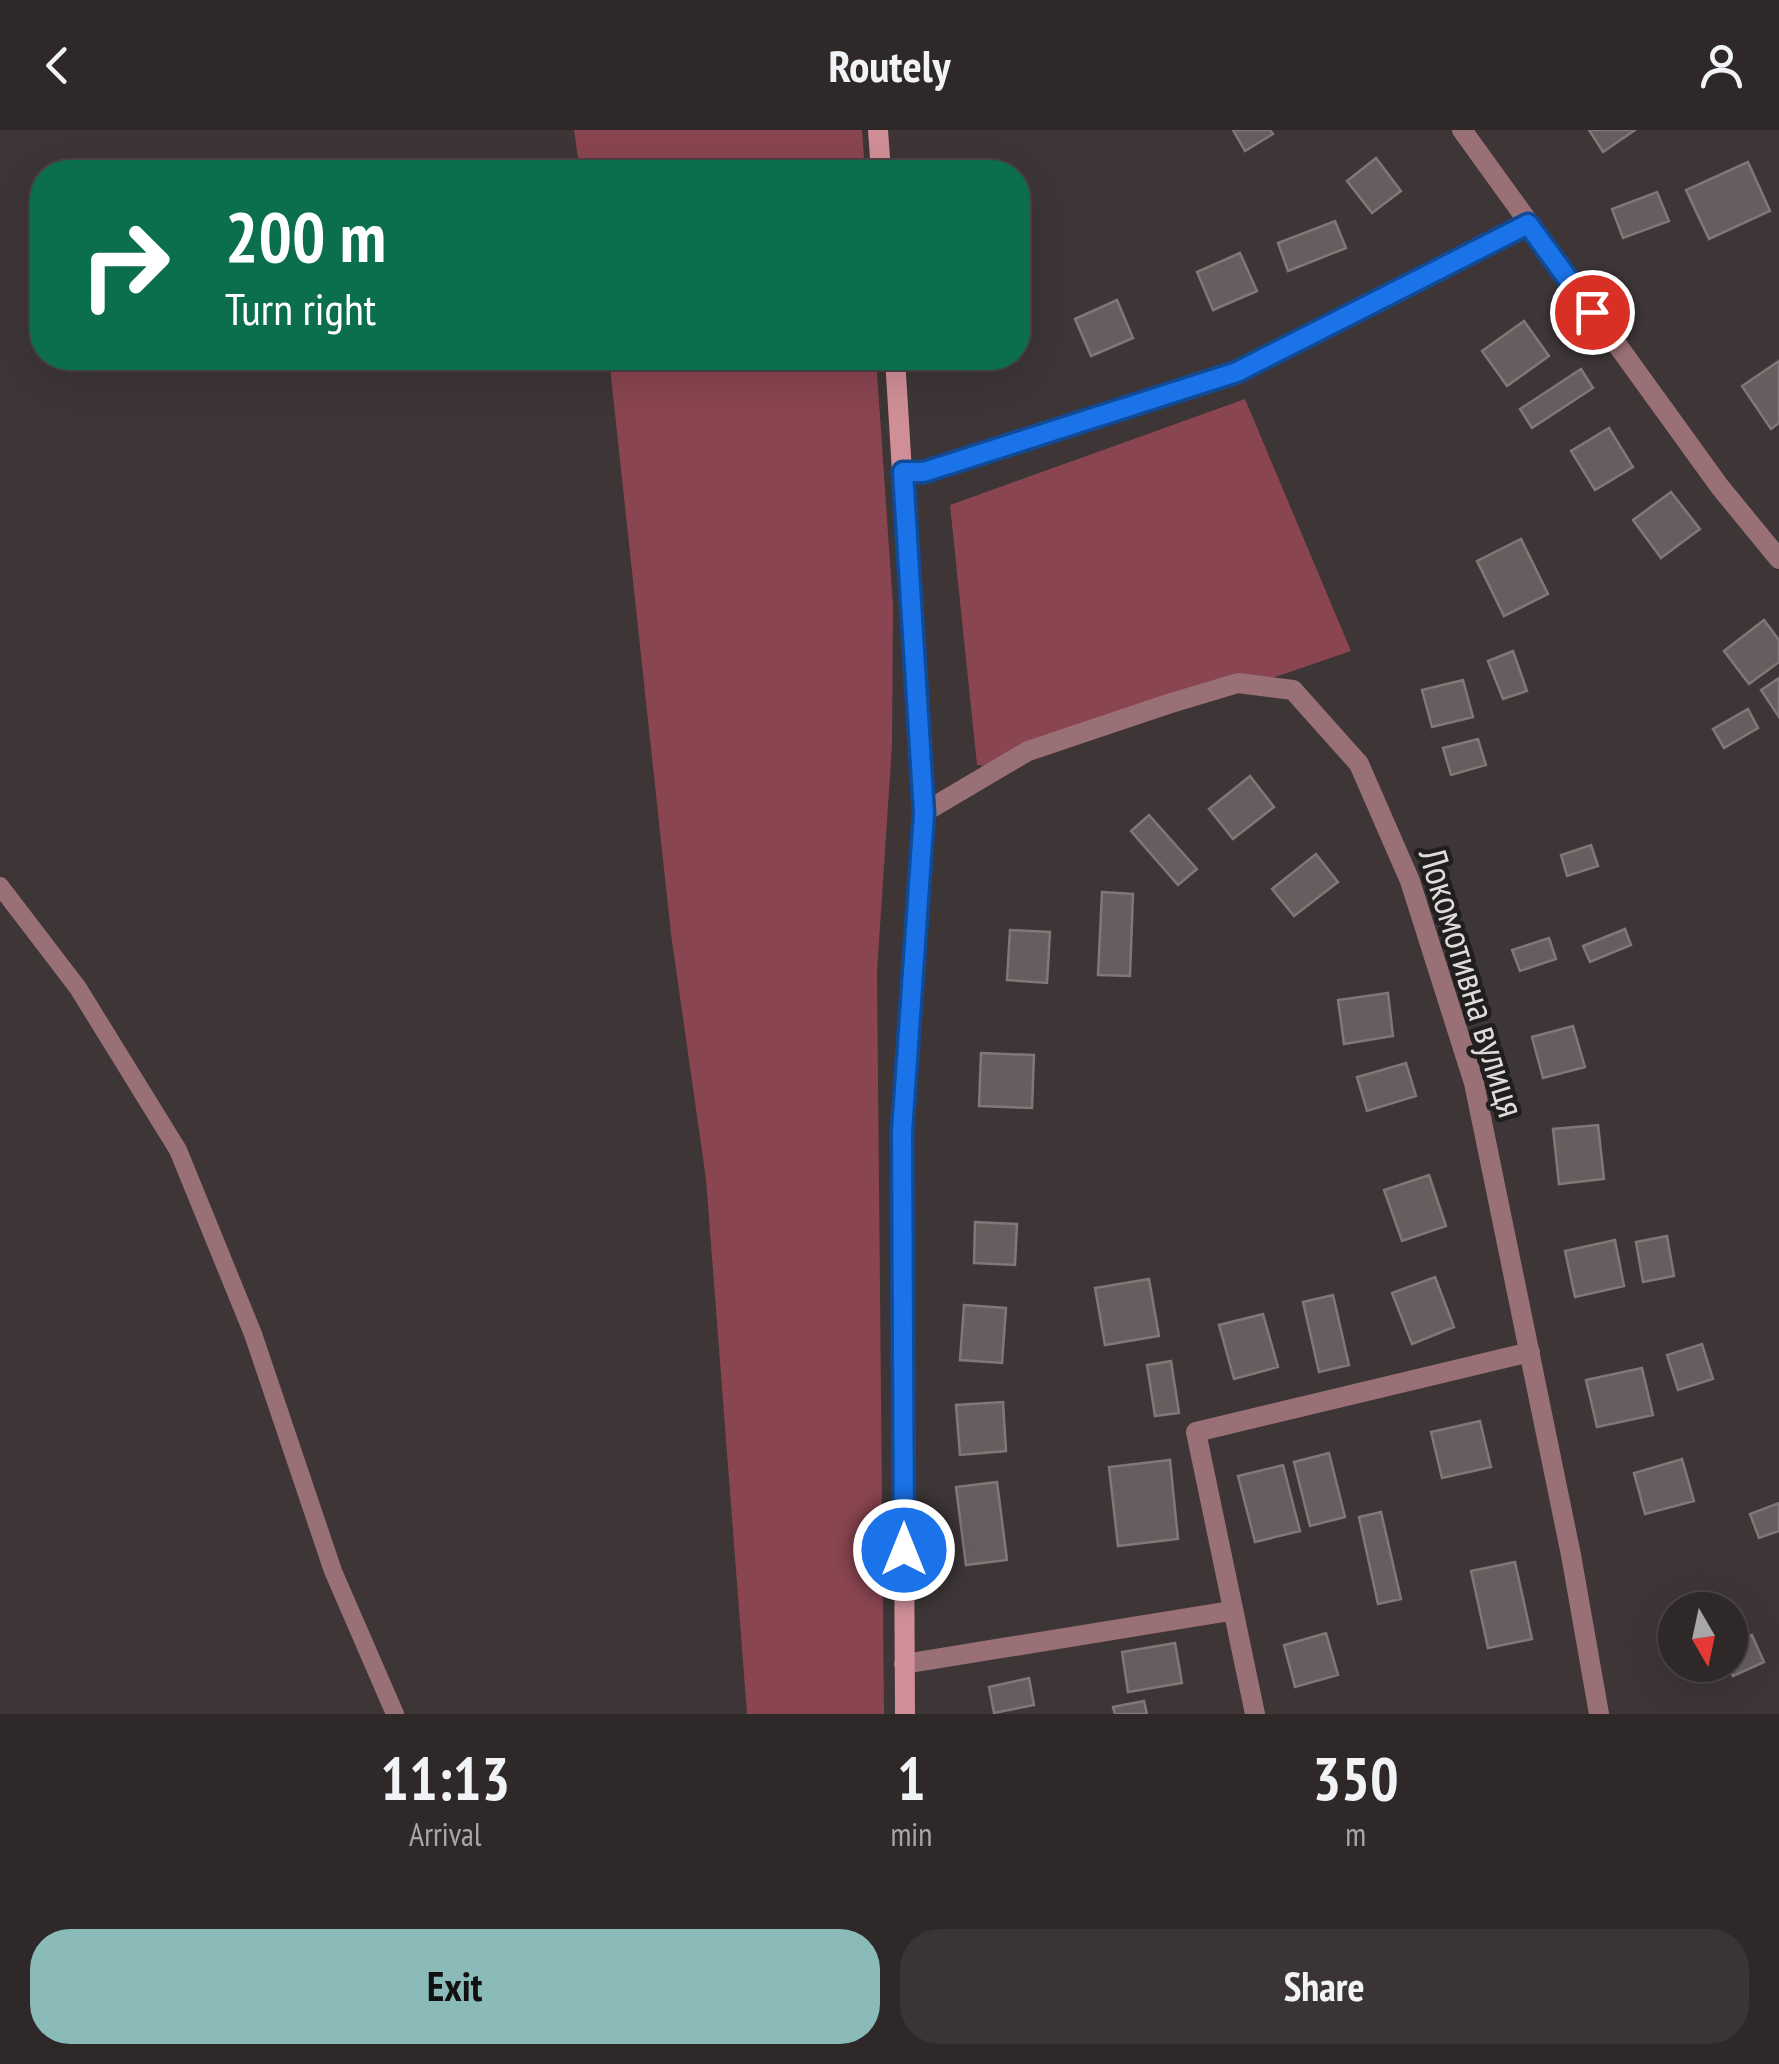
<!DOCTYPE html>
<html lang="en">
<head>
<meta charset="utf-8">
<style>
  :root { --surface:#2e2828; --page:#3a3434; --text:#f1f3f6; --muted:#a7a6a8; --line:#494445; --accent:#8bbbb9 }
  body { margin:0; font-family:"PT Sans Narrow",sans-serif; background:var(--page); color:var(--text); height:100vh; display:flex; flex-direction:column; font-size:38px; white-space:nowrap }
  * { box-sizing:border-box; margin:0 }
  p { font-size:32px; color:var(--muted) }
  .icon { flex:none; width:55px; height:55px; fill:none; stroke:currentColor; stroke-width:2; stroke-linecap:round; stroke-linejoin:round }
  .map { position:relative; height:1584px; overflow:hidden }
  .drawer { display:flex; flex-direction:column; background:var(--surface); flex:1 }
  .drawer>* { flex:none }
  .top-card { position:absolute; left:30px; top:30px; width:1000px; height:210px; border-radius:40px; box-shadow:0 10px 40px #0002,0 0 0 2px var(--line); background:#0b6e4f; color:#fff; overflow:hidden }
  .needle { width:65px; rotate:171deg }
  .tools { position:absolute; left:1658px; top:1462px; display:grid; gap:20px }
  .tools a { display:grid; place-items:center; width:90px; height:90px; border-radius:50%; background:var(--surface); box-shadow:0 10px 40px #0002,0 0 0 2px var(--line); font-size:50px }
  .pin { position:absolute; display:grid; place-items:center; width:85px; height:85px; color:#fff; margin:-42px; border:5px solid #fff; border-radius:50%; box-shadow:0 2px 10px #0007 }
  .me { position:absolute; width:110px; margin:-55px; rotate:0deg; stroke-linejoin:round; filter:drop-shadow(0 0 8px #0008) }
  .turn { display:flex; align-items:center; gap:35px; height:210px; padding:0 30px; font-size:45px }
  .turn .icon { width:130px; height:130px; stroke-width:2.5 }
  .turn b { display:block; font-size:70px; line-height:85px }
  .eta { display:flex; justify-content:space-evenly; align-items:center; height:170px; text-align:center }
  .eta b { font-size:60px; font-weight:700; line-height:70px }
  .primary-button { display:flex; gap:20px; margin-top:auto; padding:20px 30px }
  .primary-button a { flex:1; height:115px; border-radius:40px; background:var(--accent); color:#111; font-size:40px; font-weight:700; line-height:115px; text-align:center }
  .primary-button a+a { background:var(--page); color:var(--text) }
  header { display:flex; justify-content:space-between; align-items:center; height:130px; padding:0 30px; background:var(--surface); font-size:45px; font-weight:700 }
  .map>svg:first-child { display:block }
  .green { fill:#894550 }
  .building { fill:#665e5e; stroke:#807778; stroke-width:2.5 }
  .lines { fill:none; stroke-linecap:round; stroke-linejoin:round }
  .lane { stroke:#997075; stroke-width:18 }
  .street { stroke:#997075; stroke-width:20 }
  .secondary { stroke:#d08f97; stroke-width:20 }
  .route-casing { stroke:#114b97; stroke-width:25 }
  .route { stroke:#1a73e8; stroke-width:18 }
  .labels { text-anchor:middle; dominant-baseline:central; stroke-width:9; stroke-linejoin:round; paint-order:stroke }
  .street-label { font-size:38px; fill:#dfdadb; stroke:#211e1e }
</style>
</head>
<body>
<header><svg class="icon" aria-label="back" viewBox="0 0 24 24"><path d="M15 5l-7 7 7 7"/></svg>Routely<svg class="icon" aria-label="person" viewBox="0 0 24 24"><circle cx="12" cy="8" r="4"/><path d="M4 21q1-7 8-7t8 7"/></svg></header>
<div class="map">
<svg width="1779" height="1584" viewBox="0 0 1779 1584">
  <rect width="100%" height="100%" fill="#3d3536"/>
  <path class="green" d="M574,0h288l3,42h-285z
    M609,228h267l17,248 -1,139 -15,227 7,742h-137l-41,-535 -35,-245z
    M1245,269l106,252 -341,117 -33,-3 -27,-260z"/>
  <path class="building" d="M1233,0h37l3,4 -28,17z
    M1589,0h46l-32,22z
    M1376,28l25,33 -29,22 -25,-32z
    M1748,32l22,49 -61,28 -23,-49z
    M1657,62l12,29 -46,17 -11,-29z
    M1335,91l11,27 -58,23 -10,-28z
    M1240,123l17,38 -44,19 -16,-38z
    M1117,170l16,38 -42,18 -16,-37z
    M1524,191l25,35 -42,30 -25,-35z
    M1779,231v62l-8,6 -29,-43z
    M1581,239l12,19 -61,40 -12,-19z
    M1609,298l24,39 -38,23 -24,-39z
    M1671,362l29,37 -39,29 -28,-38z
    M1521,409l27,55 -44,22 -27,-55z
    M1764,490l15,20v22l-30,22 -25,-33z
    M1513,521l14,40 -24,8 -15,-38z
    M1779,548v39l-18,-27z
    M1463,550l10,37 -41,10 -10,-37z
    M1748,579l10,19 -34,20 -11,-19z
    M1478,609l8,26 -35,10 -8,-27z
    M1250,646l24,31 -41,32 -24,-30z
    M1149,685l48,54 -19,16 -47,-54z
    M1591,715l7,21 -31,10 -6,-21z
    M1316,724l22,28 -44,34 -22,-27z
    M1102,762l31,2 -3,82 -32,-1z
    M1625,799l6,16 -41,17 -7,-16z
    M1010,800l40,2 -3,51 -40,-3z
    M1549,808l7,21 -36,12 -8,-21z
    M1388,863l5,43 -49,8 -6,-44z
    M1573,896l12,41 -42,11 -11,-41z
    M981,923l53,2 -2,53 -53,-2z
    M1406,933l10,33 -49,15 -10,-34z
    M1598,995l6,54 -45,5 -6,-55z
    M1429,1045l17,51 -44,15 -18,-51z
    M975,1092l42,2 -2,41 -41,-2z
    M1667,1106l7,40 -31,6 -7,-40z
    M1615,1110l9,46 -49,11 -10,-46z
    M1435,1147l19,50 -42,17 -20,-51z
    M1149,1149l10,57 -54,9 -10,-57z
    M1333,1165l16,70 -30,7 -16,-70z
    M964,1175l42,3 -4,55 -42,-3z
    M1263,1184l15,53 -44,12 -15,-54z
    M1702,1214l11,35 -35,11 -11,-35z
    M1171,1231l8,52 -24,3 -8,-51z
    M1642,1238l11,47 -56,12 -11,-47z
    M1003,1272l3,49 -46,4 -4,-50z
    M1480,1291l11,46 -49,11 -11,-46z
    M1329,1323l16,64 -35,9 -16,-64z
    M1682,1329l12,42 -49,13 -11,-41z
    M1170,1330l8,79 -60,7 -9,-79z
    M1283,1335l17,66 -45,11 -17,-66z
    M997,1352l10,78 -41,5 -10,-78z
    M1779,1373v28l-20,7 -9,-24z
    M1381,1382l20,87 -23,5 -19,-87z
    M1515,1432l17,77 -44,9 -17,-77z
    M1326,1503l12,42 -43,12 -11,-42z
    M1752,1505l12,27 -31,14 -5,-11 2,-20z
    M1175,1513l7,40 -54,9 -6,-40z
    M1029,1548l5,27 -40,8 -5,-26z
    M1144,1571l3,13h-32l-2,-7z"/>
  <g class="lines">
    <path class="lane" d="M0,756l78,102 100,162 75,184 80,237 62,143"/>
    <path class="street" d="M1462,0l258,357 59,72
      M903,342h21l313,-100 291,-147
      M923,683l105,-62 140,-47 70,-21 55,7 66,74 51,117 64,202 97,472 28,159
      M904,1534l326,-53
      M1255,1584l-59,-282 334,-80"/>
    <path class="secondary" d="M878,0l3,42
      M895,228l28,455 -21,319 3,582"/>
  </g>
  <g class="lines">
    <defs>
      <path id="route" d="M904,1420l-2,-418 22,-319 -21,-341h21l313,-100 291,-148 64,88"/>
    </defs>
    <use href="#route" class="route-casing"/>
    <use href="#route" class="route"/>
  </g>
  <g class="labels">
    <g class="street-label">
      <text transform="translate(1473 852) rotate(73)">Локомотивна вулиця</text>
    </g>
  </g>
</svg>
<div class="tools">
<a><svg class="needle" viewBox="-14 -14 28 28"><path d="M0-13l5 13h-10z" fill="#e53935"/><path d="M0 13l5-13h-10z" fill="#a7a6a8"/></svg></a>
</div>
<div class="pin" style="left:1592px;top:182px;background:#d93025"><svg class="icon" aria-label="arrive" viewBox="0 0 24 24"><path d="M6 21V4h12l-3 4 3 4H6"/></svg></div>
<svg class="me" style="left:904px;top:1420px" viewBox="-20 -20 40 40"><circle r="17" fill="#1a73e8" stroke="#fff" stroke-width="3"/><path d="M0-11L8 9 0 5-8 9z" fill="#fff"/></svg>
<div class="top-card">
<div class="turn"><svg class="icon" aria-label="right" viewBox="0 0 24 24"><path d="M7 20v-9h11M14 6l5 5-5 5"/></svg><div><b>200 m</b>Turn right</div></div>
</div>
</div>
<section class="drawer">
<div class="eta">
<div><b>11:13</b><p>Arrival</p></div>
<div><b>1</b><p>min</p></div>
<div><b>350</b><p>m</p></div>
</div>
<div class="primary-button"><a>Exit</a><a>Share</a></div>
</section>
</body>
</html>
